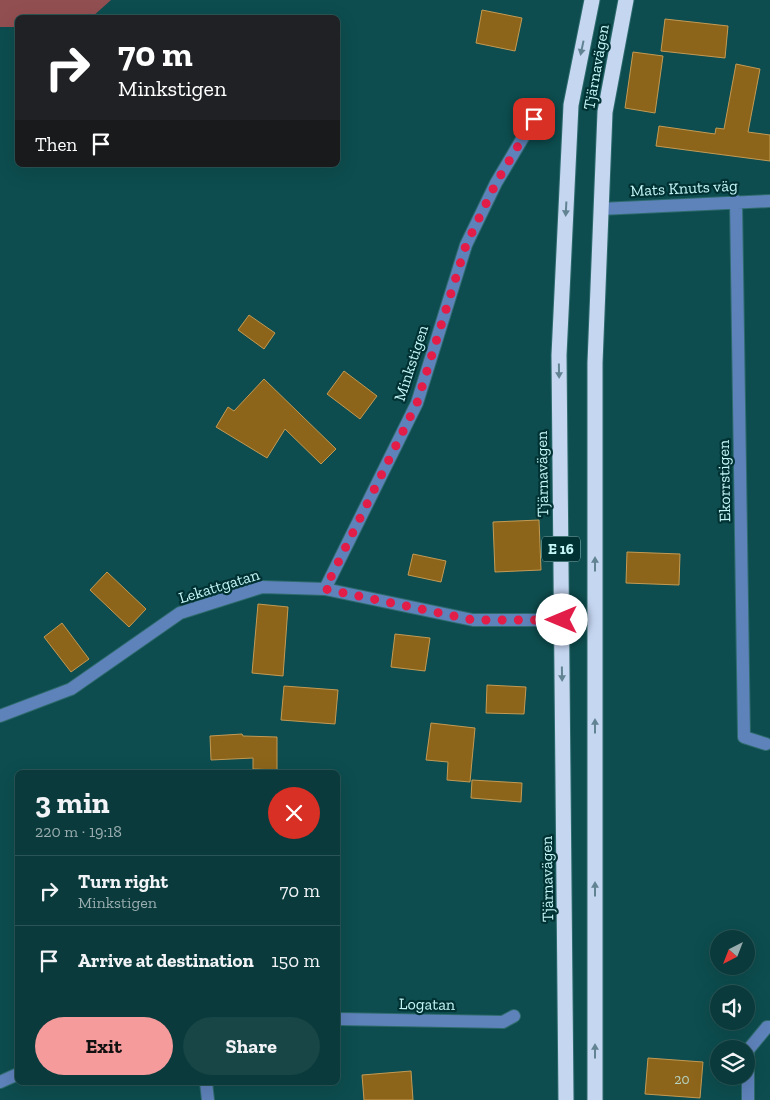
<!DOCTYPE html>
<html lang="en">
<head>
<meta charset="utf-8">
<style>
  :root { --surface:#0a3a3b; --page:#184546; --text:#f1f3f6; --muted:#99adaf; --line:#2a5455; --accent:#f59b9c }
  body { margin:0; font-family:"Zilla Slab",serif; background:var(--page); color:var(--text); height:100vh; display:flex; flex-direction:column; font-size:19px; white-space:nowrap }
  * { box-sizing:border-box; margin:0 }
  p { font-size:16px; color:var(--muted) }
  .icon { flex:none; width:28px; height:28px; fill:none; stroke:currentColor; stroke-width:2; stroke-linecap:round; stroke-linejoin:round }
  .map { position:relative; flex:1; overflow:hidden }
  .side { position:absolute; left:15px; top:770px; width:325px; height:315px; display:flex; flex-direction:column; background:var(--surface); border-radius:8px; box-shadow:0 5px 20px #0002,0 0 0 1px var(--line) }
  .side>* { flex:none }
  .banner { position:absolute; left:15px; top:15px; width:325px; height:152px; border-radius:8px; box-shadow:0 5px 20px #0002,0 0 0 1px var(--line); background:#202124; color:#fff; overflow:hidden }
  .needle { width:32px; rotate:222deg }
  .buttons { position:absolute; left:710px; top:930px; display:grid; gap:10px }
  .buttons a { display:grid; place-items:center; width:45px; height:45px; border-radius:50%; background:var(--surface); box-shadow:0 5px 20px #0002,0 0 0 1px var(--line); font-size:25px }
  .pin { position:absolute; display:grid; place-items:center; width:42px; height:42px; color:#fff; margin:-21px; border-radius:10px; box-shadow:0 2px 8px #0006 }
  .me { position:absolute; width:55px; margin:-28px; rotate:270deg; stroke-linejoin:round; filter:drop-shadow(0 0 4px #0008) }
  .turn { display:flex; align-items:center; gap:18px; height:105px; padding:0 20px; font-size:22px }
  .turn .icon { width:65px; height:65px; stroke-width:2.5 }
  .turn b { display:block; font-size:35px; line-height:42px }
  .then { display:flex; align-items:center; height:48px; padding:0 20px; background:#0003; gap:10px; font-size:19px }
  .round { display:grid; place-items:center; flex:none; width:52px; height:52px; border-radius:26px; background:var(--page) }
  .headline { display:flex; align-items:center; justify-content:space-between; height:85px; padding:0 20px }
  h1 { font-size:30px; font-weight:800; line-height:38px }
  .action { display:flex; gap:10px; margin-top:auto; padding:10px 20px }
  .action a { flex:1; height:58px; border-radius:30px; background:var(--accent); color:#111; font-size:20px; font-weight:800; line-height:58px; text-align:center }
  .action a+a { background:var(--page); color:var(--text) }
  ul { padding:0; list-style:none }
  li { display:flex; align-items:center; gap:15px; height:70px; padding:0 20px; border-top:1px solid var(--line) }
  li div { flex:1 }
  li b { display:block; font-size:19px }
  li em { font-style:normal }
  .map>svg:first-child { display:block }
  .green { fill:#924f51 }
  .building { fill:#8c651a; stroke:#c39a54 }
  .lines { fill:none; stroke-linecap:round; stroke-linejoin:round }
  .minor-casing { stroke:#2e6b6d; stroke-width:14 }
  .highway-casing { stroke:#2e6b6d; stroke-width:17 }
  .minor { stroke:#5e82ba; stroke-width:12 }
  .highway { stroke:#c5d6f1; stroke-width:15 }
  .oneway { fill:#628492 }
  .route { stroke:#e11d48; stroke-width:9; stroke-dasharray:0 16.2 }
  .labels { text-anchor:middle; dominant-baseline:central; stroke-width:4.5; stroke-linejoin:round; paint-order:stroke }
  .number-label { font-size:14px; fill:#b7d2c0 }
  .shield { fill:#003133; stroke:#8abbbd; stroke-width:1 }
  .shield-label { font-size:15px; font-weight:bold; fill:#c5f6f8 }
  .street-label { font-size:16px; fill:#c5f6f8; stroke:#003133 }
</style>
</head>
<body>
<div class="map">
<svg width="770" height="1100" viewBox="0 0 770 1100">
  <rect width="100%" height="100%" fill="#0d4d4f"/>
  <path class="green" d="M0,0h111l-19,17 -74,1 -1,9h-17z"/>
  <path class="building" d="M482,10l40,8 -7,33 -39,-8z
    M665,19l63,7 -3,32 -64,-7z
    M633,52l30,4 -8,57 -30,-5z
    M736,64l24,5 -12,63 22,3v26l-114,-15 3,-20 56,8 1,-6 8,1z
    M249,315l26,18 -11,16 -26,-19z
    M344,371l33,25 -17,23 -33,-25z
    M264,379l72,70 -15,15 -36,-35 -18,29 -51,-31 12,-20 6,4z
    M539,520l2,50 -46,2 -2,-50z
    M627,552l53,2 -1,31 -53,-2z
    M413,554l33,7 -5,21 -33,-7z
    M107,572l39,37 -17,18 -39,-37z
    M258,604l30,3 -5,69 -31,-3z
    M62,623l27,36 -18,13 -27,-35z
    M395,634l35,4 -5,33 -34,-4z
    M487,685l39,2 -2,27 -38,-1z
    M284,686l54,4 -3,34 -54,-4z
    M431,723l44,5 -5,54 -23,-2 1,-18 -22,-2z
    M242,734l1,2 34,1v33l-24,-1v-11l-42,2 -1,-24z
    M472,780l50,3 -1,19 -50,-4z
    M648,1058l55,4 -3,36 -55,-4z
    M411,1071l2,29h-49l-2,-25z"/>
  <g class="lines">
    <defs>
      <path id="minor" d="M736,201l8,536 22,7
        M600,209l170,-8
        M325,589l92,-186 49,-158 30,-62 38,-64
        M0,716l71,-27 109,-76 82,-26 63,2 148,31h88
        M338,1019l165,3 11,-6
        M0,1082l18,-8
        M206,1082l2,18
        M748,1100v-50l19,-23h3"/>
      <path id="highway" d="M566,1100l-7,-745 12,-250 21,-105
        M595,1100v-737l10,-251 21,-112"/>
    </defs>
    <use href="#minor" class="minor-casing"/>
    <use href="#highway" class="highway-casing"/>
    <use href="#minor" class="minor"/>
    <use href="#highway" class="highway"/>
  </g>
  <defs><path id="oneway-solid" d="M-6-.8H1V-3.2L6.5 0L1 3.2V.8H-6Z" transform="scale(1.25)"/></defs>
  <g class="oneway">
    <use href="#oneway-solid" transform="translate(582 48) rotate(102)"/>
    <use href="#oneway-solid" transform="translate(566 209) rotate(93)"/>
    <use href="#oneway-solid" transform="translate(559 371) rotate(89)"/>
    <use href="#oneway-solid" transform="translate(595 564) rotate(-90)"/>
    <use href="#oneway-solid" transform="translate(562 674) rotate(89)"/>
    <use href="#oneway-solid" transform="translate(595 726) rotate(-90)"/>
    <use href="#oneway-solid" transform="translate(595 889) rotate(-90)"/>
    <use href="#oneway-solid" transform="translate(595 1051) rotate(-90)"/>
  </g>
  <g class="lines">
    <path class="route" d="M534,119l-38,64 -30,62 -49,158 -92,186 148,31h89"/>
  </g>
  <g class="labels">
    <g class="number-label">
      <text x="682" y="1079">20</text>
    </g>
    <rect class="shield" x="542" y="536.5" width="38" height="25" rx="4"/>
    <g class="shield-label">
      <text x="561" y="549">E 16</text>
    </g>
    <g class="street-label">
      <text transform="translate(596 67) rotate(-80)">Tjärnavägen</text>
      <text transform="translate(684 188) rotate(-3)">Mats Knuts väg</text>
      <text transform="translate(411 363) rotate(-72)">Minkstigen</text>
      <text transform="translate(542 474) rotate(-91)">Tjärnavägen</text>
      <text transform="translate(724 481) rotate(-91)">Ekorrstigen</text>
      <text transform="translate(219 586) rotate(-17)">Lekattgatan</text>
      <text transform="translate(547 879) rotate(-91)">Tjärnavägen</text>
      <text transform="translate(427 1004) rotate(1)">Logatan</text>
    </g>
  </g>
</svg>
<div class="buttons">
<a><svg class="needle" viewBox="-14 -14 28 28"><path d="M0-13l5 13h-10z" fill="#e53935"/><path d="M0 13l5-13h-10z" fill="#99adaf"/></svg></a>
<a><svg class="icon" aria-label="sound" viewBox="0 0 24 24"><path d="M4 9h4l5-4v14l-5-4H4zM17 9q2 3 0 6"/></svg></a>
<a><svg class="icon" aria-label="layers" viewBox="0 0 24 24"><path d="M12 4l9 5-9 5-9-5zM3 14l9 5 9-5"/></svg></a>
</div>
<div class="pin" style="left:534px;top:119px;background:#d93025"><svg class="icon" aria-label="arrive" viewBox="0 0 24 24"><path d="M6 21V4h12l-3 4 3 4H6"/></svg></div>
<svg class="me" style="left:562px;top:620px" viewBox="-20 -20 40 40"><circle r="19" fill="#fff"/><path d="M0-13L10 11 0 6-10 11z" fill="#e11d48"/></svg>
<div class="banner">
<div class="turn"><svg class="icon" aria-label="right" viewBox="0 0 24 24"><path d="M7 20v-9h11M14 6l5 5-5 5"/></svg><div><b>70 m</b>Minkstigen</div></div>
<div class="then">Then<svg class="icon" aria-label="arrive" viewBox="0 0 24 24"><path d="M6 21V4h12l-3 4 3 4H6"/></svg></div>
</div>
<section class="side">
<div class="headline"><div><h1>3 min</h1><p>220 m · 19:18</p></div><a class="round" style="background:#d93025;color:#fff"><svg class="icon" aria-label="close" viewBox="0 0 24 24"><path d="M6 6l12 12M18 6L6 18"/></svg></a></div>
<ul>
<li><svg class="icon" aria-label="right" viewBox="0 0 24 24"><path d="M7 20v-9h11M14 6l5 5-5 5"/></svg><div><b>Turn right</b><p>Minkstigen</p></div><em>70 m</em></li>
<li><svg class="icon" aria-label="arrive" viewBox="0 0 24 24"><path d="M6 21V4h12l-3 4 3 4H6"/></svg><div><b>Arrive at destination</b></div><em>150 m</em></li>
</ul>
<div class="action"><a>Exit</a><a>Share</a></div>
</section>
</div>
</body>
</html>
